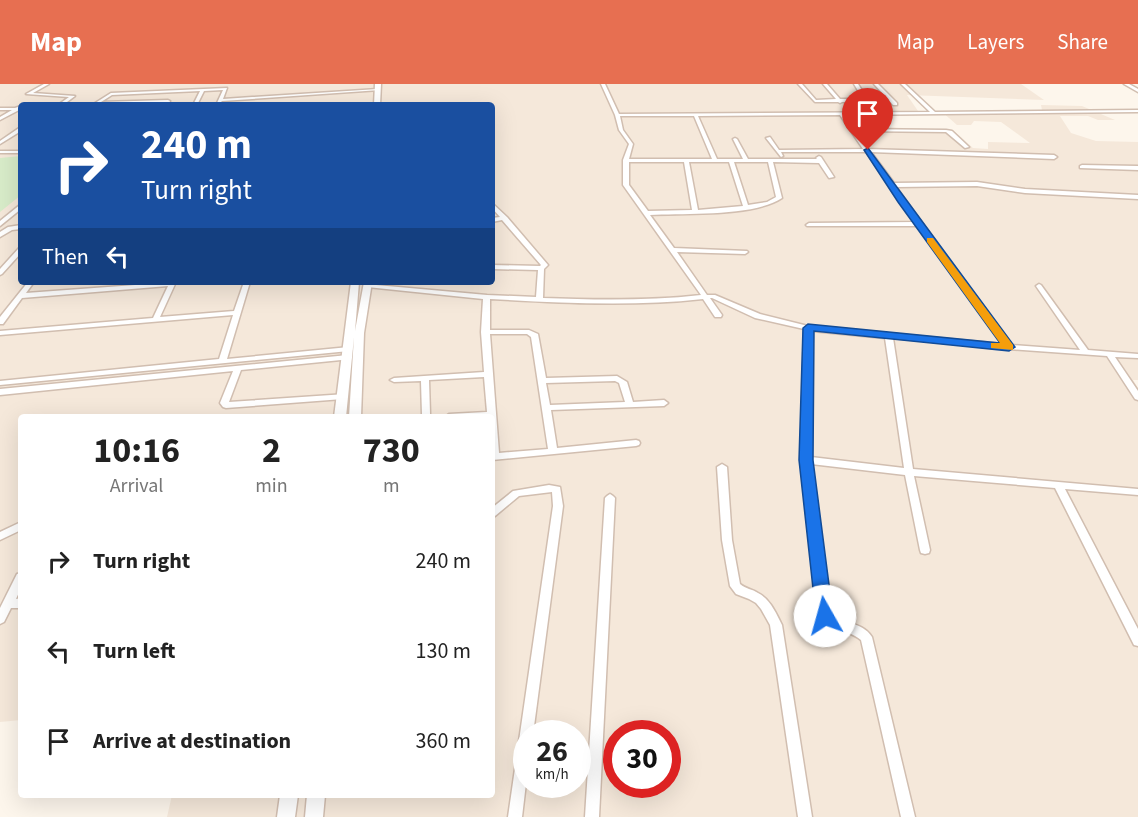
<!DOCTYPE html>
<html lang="en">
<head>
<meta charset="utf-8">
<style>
  :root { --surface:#fff; --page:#f2f2f2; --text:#222; --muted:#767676; --accent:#e76f51 }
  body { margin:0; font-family:"Source Sans 3",sans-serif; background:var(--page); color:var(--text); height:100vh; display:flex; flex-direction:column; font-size:22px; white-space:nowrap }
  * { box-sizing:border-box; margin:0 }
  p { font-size:20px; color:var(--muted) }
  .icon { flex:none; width:33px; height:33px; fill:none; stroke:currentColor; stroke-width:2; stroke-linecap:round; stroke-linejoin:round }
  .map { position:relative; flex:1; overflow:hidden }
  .side { position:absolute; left:18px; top:330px; width:477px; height:384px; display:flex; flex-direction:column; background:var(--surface); border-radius:6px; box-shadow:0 6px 24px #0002 }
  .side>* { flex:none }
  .guide { position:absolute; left:18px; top:18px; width:477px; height:183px; border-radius:6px; box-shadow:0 6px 24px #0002; background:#1a4fa0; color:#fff; overflow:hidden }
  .speed { position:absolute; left:513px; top:636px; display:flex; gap:12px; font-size:30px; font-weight:700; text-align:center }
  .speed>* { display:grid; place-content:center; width:78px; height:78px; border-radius:50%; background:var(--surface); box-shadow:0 6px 24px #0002; line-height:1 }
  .speed small { font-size:15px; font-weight:400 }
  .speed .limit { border:9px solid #d22; background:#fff; color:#111 }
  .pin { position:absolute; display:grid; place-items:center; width:51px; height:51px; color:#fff; margin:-62px -26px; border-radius:50% 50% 50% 0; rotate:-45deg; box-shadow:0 0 6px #0007 }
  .pin .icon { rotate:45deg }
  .me { position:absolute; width:66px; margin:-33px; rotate:353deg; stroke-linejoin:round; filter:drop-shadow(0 0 4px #0008) }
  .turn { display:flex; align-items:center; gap:21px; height:126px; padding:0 24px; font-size:27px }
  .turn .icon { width:78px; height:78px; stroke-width:2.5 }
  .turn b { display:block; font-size:42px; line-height:51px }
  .then { display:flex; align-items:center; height:57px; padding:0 24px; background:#0003; gap:12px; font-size:22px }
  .eta { display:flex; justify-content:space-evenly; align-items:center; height:102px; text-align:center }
  .eta b { font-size:36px; font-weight:700; line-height:42px }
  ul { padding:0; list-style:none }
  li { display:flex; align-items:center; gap:18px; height:90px; padding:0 24px }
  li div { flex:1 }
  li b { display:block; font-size:22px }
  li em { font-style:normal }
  header { display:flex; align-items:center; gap:36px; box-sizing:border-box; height:84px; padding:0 30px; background:var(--accent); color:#fff }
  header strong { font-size:28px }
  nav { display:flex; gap:33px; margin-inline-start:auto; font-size:21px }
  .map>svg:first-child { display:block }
  .residential { fill:#f5e8da; fill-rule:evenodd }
  .green { fill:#d8ecc9 }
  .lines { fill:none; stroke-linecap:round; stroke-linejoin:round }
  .minor-casing { stroke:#d1beb0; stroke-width:3 }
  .tertiary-casing { stroke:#d1beb0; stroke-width:3 }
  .minor { fill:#fff; fill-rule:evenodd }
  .tertiary { fill:#fff; fill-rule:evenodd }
  .route { fill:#1a73e8; stroke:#114b97; stroke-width:1.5 }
  .slow { fill:#f59e0b }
</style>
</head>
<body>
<header>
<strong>Map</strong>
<nav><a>Map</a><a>Layers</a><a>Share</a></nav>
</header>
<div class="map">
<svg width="1138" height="733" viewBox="0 0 1138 733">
  <rect width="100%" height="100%" fill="#fdf6ec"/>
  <path class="residential" d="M0,0h1021l23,16 -137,-5 11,16 -1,4 -50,1 11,11 75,3 20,18 15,1v-7l42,1 -29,-21 -27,-1 -3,4h-14l-16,-14 101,-1 -1,-5 41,1 33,14h-17l-10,-4h-28l11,17 25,8 42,1v238h-5l5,8v429h-971l5,-22h320v-378h-471v303l-21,2zM21,21h471v177h-471zM526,650h52v50h-52zM616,650h52v50h-52z"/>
  <path class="green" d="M21,72v39l-21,17v-54z"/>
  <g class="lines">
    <defs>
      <path id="minor" d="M44,0h5l-16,9 42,3 -12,9h-5l11,-8 -43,-3z
        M601,0h4l14,30 311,-2 -29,-28h4l30,28 203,-2v2l-294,3 10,14 92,1 6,1 17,16 -4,1 -19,-16 -90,-1 12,18 186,6 3,2 -3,2 -183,-7 23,31 83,-1 48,7 113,6v4l-113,-6 -48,-7 -81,1 115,158 69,5 -44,-64 3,-2 2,1 47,65 50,4v4l-23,-1 23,34v9l-3,-1 -28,-43 -98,-7 -116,-11 20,131 225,20v6l-73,-6 73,140v17l-4,-1 -79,-157 -141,-12 16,74 -1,3 -4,1 -4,-1 -1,-3 -15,-75 -94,-11 19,150c13,11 32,7 42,23l43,180h-14l-40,-177c-14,-12 -32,-8 -42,-24l-18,-156 3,-131 -49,-11 -43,-20h-2l12,17 -1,2h-6l-12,-18c-71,8 -142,4 -213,0v31h39l9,4 8,44 71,-2 10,6 6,20 31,-2 4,3 -4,3 -113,4 6,38 79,-8 3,1 1,2 -1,2 -3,1 -144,14v-43h-47l4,-3 38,-2 -3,-35 -55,3 1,34 2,3h-9l-1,-2 -1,-34 -27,1 -4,-2 4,-2 90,-6 -3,-40 2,-33 -116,-12 -3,-2 1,-1 122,11 49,2 2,-27 -46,-1v-4l48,1 1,-1 -39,-45 -10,2v-4l8,-1 -8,-9v-5l15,14 41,48 -4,4 -1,29c52,2 105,3 158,-3l-78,-110v-25l6,-16 -10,-14 -4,-15zM840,31l23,34 -84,1 -9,-13 -4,1 15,19 2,-1 -2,-4h85l50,70 -107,1 -3,2 1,1h112l84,118 -195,-18 -48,-12 -45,-19h-8l-30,-43 68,2 3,-2 -1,-1 -73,-3 -24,-33c35,-2 104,2 132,-17l-9,-36 46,1 10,15 5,-1 -13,-20 -2,-1 -3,2 1,1h-69l-11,-20 -2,-1 -2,1 10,20h-26l-19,-43zM620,32h74l18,43h-83l4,-15 -10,-14zM629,78h55l8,48 -44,1 -19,-26zM689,78h40l14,44 -45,4zM734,78h34l8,35 -9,5 -19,3zM812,247l73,7 19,130 -93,-11zM490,250h37l4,3 17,112 -49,4zM615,297l4,2 6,19 -75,3 -4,-22z
        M798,0h4l14,16 20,-1 -13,-15h4l13,15h23l-9,-15h4l10,16 -2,1 -24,1 -2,1 -2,-1h-23z
        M874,0h4l19,19v2h-4z
        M1124,0h5l9,5v3z
        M227,4l-4,11 155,-10 2,1 -158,11 -3,3 -2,-1 6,-13 -19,1 -7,14h-4l7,-14 -88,4 -11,7 67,-2 2,1 -2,4h-4l1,-3 -73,3 19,-12z
        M21,22v3l-21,11v-3l12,-7h-12v-2h15z
        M19,44h2v3l-21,13v-3z
        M0,67h21v2h-21z
        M1082,81l56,1v4l-58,-2v-2z
        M21,120v5l-21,17v-5z
        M21,141v4l-9,1 -12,7v-5l8,-5z
        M21,163v6l-19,21 -2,1v-6l19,-21z
        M28,198h6l-8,11 150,-11 -16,35 74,-6 10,-29h6l-23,77 122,-12 4,2 -4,2 -349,34v-4l219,-22 14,-44 -233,20v-4l153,-13 15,-32 -146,12 -19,26h-3v-7z
        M348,271h3l1,2 -1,2 -110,11 -12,32 117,-8 1,2 -4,3 -117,9 -3,-1 -3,-4 13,-32 -233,24v-6z
        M722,380l5,3 5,73 8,44c6,5 12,5 18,9 12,6 18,20 24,32l30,192h-14l-28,-192 -9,-16 -5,-6 -7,-4 -13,-5 -6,-8 -8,-46 -5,-73z
        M549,401l11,2 3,19 -30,228h-7v49l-4,34h-14l45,-311 -1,-14 -33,4 -24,20 -3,1v-9l21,-17z
        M610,410l3,2 2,2 -16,319h-14l20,-319 2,-2z
        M21,438v8l-21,10v-8z
        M21,489v15l-5,11 5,-1v10h-10l-7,14 -4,2v-16l17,-34z"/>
      <path id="tertiary" d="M375,0h6l-1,21h-6z
        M351,198h8l-4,49 9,-49h8l-8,51 -3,84h-12l5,-80 -8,80h-12z
        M280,711h18l-3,22h-18z
        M307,711h18l-2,22h-18z"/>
    </defs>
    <use href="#minor" class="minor-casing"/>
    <use href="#tertiary" class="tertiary-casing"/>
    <use href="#minor" class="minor"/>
    <use href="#tertiary" class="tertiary"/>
  </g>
  <path class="route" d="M868,64l147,199 -6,4 -195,-20 -1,129 20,156 -2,5 -6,2 -6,-2 -3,-5 -17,-156 4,-132 5,-4 192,19 -102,-141 -34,-52z"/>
  <path class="slow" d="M927,154h6l80,107v5l-22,-2v-5h9l-73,-101z"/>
</svg>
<div class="speed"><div>26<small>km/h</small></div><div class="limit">30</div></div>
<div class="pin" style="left:868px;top:66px;background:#d93025"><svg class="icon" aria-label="arrive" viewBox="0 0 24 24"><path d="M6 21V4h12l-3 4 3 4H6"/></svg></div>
<svg class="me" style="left:825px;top:532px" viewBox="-20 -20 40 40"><circle r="19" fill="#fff"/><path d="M0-13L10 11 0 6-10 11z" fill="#1a73e8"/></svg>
<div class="guide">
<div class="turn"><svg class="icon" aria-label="right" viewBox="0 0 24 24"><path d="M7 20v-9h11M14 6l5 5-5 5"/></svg><div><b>240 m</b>Turn right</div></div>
<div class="then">Then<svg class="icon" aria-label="left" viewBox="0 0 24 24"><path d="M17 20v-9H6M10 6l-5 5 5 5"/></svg></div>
</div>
<section class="side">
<div class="eta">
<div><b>10:16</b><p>Arrival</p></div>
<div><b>2</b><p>min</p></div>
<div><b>730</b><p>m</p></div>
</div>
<ul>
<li><svg class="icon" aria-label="right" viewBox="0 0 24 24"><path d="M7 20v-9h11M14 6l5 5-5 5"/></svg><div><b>Turn right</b></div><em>240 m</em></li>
<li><svg class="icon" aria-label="left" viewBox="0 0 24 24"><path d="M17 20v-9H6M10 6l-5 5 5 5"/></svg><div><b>Turn left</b></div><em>130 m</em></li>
<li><svg class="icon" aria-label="arrive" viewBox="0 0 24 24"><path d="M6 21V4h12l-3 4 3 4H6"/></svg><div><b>Arrive at destination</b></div><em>360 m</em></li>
</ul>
</section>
</div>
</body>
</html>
